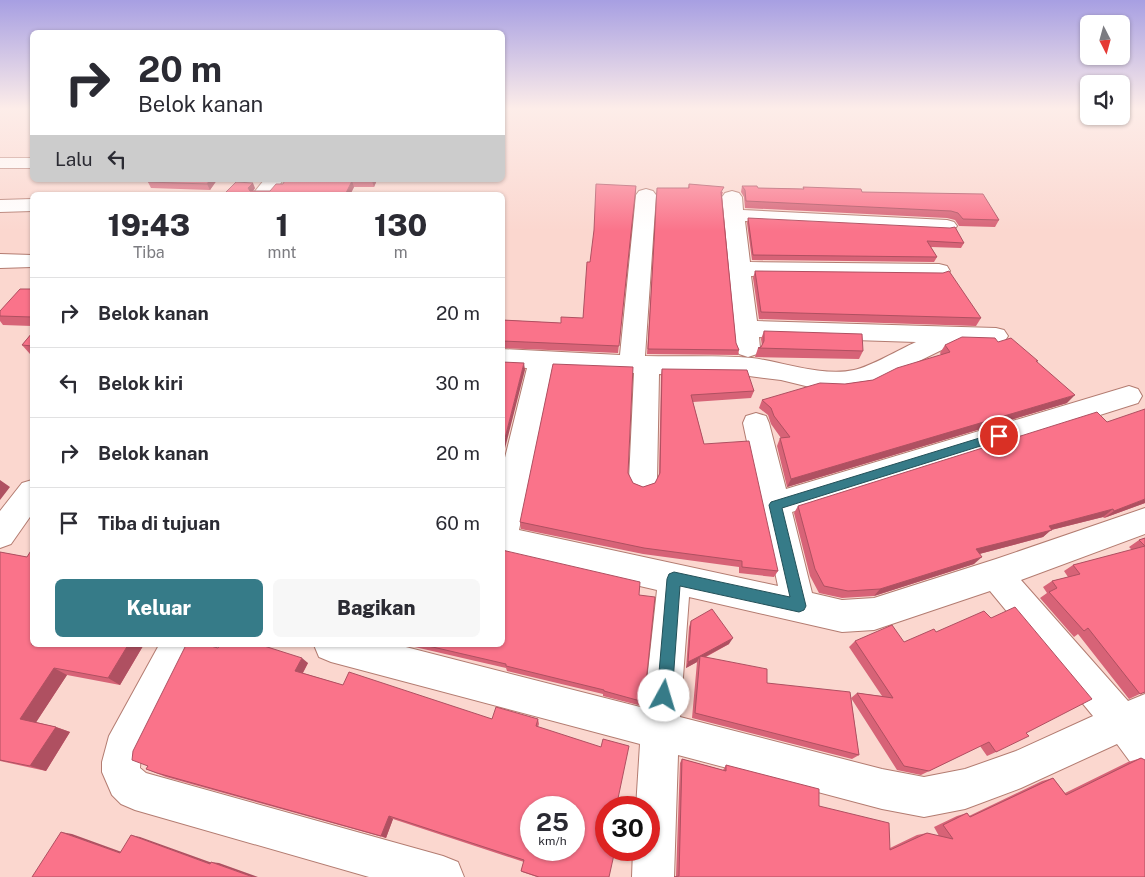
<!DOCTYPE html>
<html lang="id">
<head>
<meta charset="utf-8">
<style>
  :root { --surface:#fff; --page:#f7f7f7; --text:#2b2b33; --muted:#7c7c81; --line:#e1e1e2; --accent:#367b88 }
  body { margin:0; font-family:"Public Sans",sans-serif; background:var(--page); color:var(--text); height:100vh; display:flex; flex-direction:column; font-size:19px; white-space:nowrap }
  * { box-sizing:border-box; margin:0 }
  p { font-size:16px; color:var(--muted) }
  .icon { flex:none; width:28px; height:28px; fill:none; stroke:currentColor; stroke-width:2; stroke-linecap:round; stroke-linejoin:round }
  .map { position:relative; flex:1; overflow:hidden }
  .details { position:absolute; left:30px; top:192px; width:475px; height:455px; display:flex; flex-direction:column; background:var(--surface); border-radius:8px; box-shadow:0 1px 4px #0004 }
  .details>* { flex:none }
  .hud { position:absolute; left:30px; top:30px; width:475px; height:152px; border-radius:8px; box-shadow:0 1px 4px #0004; background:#fff; color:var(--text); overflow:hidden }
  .needle { width:32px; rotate:174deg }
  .controls { position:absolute; left:1080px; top:15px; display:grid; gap:10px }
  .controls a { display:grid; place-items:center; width:50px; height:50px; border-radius:8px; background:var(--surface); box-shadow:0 1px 4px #0004; font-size:25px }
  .speed { position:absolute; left:520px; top:796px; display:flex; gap:10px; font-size:25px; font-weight:700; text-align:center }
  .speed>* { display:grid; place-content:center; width:65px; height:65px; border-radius:50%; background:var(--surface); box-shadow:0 1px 4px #0004; line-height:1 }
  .speed small { font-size:12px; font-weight:400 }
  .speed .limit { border:8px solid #d22; background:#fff; color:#111 }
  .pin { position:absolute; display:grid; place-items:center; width:42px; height:42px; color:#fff; margin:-21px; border:2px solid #fff; border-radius:50%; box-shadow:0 1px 5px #0007 }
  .me { position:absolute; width:55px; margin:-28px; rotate:6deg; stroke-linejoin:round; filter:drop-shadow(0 0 4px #0008) }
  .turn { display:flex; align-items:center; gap:18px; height:105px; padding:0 25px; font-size:22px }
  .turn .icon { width:65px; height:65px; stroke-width:2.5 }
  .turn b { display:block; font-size:35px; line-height:42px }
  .then { display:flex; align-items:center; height:48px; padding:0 25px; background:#0003; gap:10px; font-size:19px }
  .eta { display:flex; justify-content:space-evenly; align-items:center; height:85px; text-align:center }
  .eta b { font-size:30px; font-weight:800; line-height:35px }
  .cta { display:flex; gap:10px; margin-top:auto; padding:10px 25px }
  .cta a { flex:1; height:58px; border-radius:8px; background:var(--accent); color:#fff; font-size:20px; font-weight:800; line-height:58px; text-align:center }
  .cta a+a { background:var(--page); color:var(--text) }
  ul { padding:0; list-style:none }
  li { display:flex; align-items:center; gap:15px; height:70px; padding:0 25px; border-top:1px solid var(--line) }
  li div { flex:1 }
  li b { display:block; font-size:19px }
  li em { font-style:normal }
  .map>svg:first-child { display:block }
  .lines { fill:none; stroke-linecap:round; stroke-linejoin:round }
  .minor-casing { stroke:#b37c71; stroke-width:2 }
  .minor { fill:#fff; fill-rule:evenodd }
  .wall { fill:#d76377 }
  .shaded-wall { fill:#af5061 }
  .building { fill:#fa738a; stroke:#af5061; fill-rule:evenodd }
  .route { fill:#367b88; stroke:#235058 }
</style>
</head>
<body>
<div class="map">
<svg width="1145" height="877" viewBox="0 0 1145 877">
  <rect width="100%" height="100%" fill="#fbd7cf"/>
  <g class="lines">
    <defs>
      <path id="minor" d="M0,158h32v10h-32z
        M264,180h19l-11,15h-20z
        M646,189l7,2 3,4 -11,161c35,1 72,-1 107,2 31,4 71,19 102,12 16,-3 46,-21 62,-28l-157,-5 1,11 -3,6 -9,3 -9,-3 -3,-6 -14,-151 3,-4 7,-2 7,2 3,4 1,13 204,10 7,2 3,4 -3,4 -7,2 -202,-11 5,41 189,2 8,2 3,5 -3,5 -8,2 -188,-2 6,45 239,7 8,2 4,6 -4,6 -8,2 -40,-1 -88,43 -27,4h-19l-41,-10 -32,-4 -90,-2 -2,106 -4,8 -10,4 -10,-4 -4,-8 5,-107 -82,-4 -33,161 259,56 -35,-163 3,-7 10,-3 10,3 3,7 17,66 343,-103 9,3 4,7 -4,7 -346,109 20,81 30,7 32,-2 122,-39 149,-51v26l-124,46 107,121 17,-7v74l-14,-5 -14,-19 -96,44 -56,21 -41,8 -42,-8 -204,-54 -4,122h-42l1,-27h16v-42h-13l4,-64 -309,-82 -12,-5 -5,-12h84l246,63 13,-118 -155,-36v-84l25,-102 -25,-1v-18l118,6 16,-160 3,-4zM990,591l103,125 -77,35 -51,18 -41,8 -42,-8 -202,-52 9,-120 153,35 32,-2z
        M32,199v12l-32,1v-12z
        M0,254l32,1v12l-32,1z
        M32,480v34l-21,30 -11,4v-37l22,-28z
        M159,645h36l-54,109 -1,14 6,5 297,83 15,6 6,15h-95l-234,-67 -14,-6 -9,-9 -10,-23v-10l7,-26z"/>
    </defs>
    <use href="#minor" class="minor-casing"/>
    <use href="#minor" class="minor"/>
  </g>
  <path class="wall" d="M217,180l-7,10 -59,-2 -3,-6z
    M377,180l-3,7h-20l-4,8h-127l32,-7 -2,3h17l13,-7z
    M689,184l34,8 -1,3 14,148 3,7 -1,5 -91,-1 10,-161 31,-5z
    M636,186l-18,167 -116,-5v-28l59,3 22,-5 7,-56z
    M742,186l16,2 45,1v-2l59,5 137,28 -4,7 -36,-1 -4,-6 -8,-2 -202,-10 -1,-11 -3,-5z
    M748,218l216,25 -3,5 -30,-1 6,10 -3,5 -182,-2 -5,-37z
    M755,271l226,47 -5,8 -217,-7 -6,-41z
    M32,289v37l-29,-1 -3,-4v-10z
    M764,331l99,20 -4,8 -104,-2 3,-9 4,-2 -1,-7z
    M32,333v21h-2l-8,-9z
    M998,342l39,20 30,41 -280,84 -10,-41 3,-8h1l-10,-14 -3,-9 -9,-7 3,-8 83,-16 28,-4 68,-25 -1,-2 5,-8z
    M662,369l92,22 -3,7 -58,4 11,42 74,127 -4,6 -35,-4v-6l-96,-13 -122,-25 -1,-7 108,-49 5,10 10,4 12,-4 4,-7 2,-100z
    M1145,503l-41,15 -1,-1 -52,13 -8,7 -64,17 -5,10 -100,32 -32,2 -23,-5 -9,-17 -16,-63 4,-7z
    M1145,538v155l-1,-1 -15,7 -51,-65 -4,3 -34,-39 7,-5 -4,-6 9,-6 16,-4 -4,-6 9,-6 59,-15 -3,-3 10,-7z
    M0,552l27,5 5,88 111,1 -23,39 -53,-10 -31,47 20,5 14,5 -24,39 -46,-10z
    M639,595l5,107 -2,4 -39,-10v-2l-96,-23 -1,-3 -100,-23h96z
    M691,621l38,23 -23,13 61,26 84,15 6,-5 25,3 -33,-49 6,-6 49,1 122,91 -30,19 -9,4 -7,-10 -59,29 -24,-5 -46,-72 8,57 -7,4 -160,-41 5,-56 -11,6 3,-41z
    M218,648l90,15 -5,10 40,12 149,34h46l1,5 -1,3 68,81 3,69h-72l-15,-5 -1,-1 3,-9 -131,-43 -7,19 -220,-61 -20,-8z
    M1141,758l4,119 -469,-1 4,-113 2,-4 41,11 3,-5 93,41 71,42 27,-13 10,-2 12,3 -5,-9 23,-11 10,-3 2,3 73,-35 11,-3 12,15 63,-31z"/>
  <path class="shaded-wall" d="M210,180h7l-7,10 -3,-6z
    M373,180h4l-3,7 -2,-6z
    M352,181l2,6 -4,8h-5z
    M253,183l2,5 -4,6 -3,-6z
    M524,363l1,7 -23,90v-10z
    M1075,395l-8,8 -280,84 4,-8z
    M0,480l10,7 -10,13z
    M1145,499v4l-41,15 10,-7z
    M1113,509l-10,8 -52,13 -8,7 -75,20 8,-8 73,-23z
    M982,557l-8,7 -100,32 6,-7z
    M733,638l-4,6 -30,16 1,-4z
    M128,645h14l1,1 -23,39 -12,-7z
    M700,656l-3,6 -11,6 2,-6z
    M302,658l6,5 -7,13 -6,-5z
    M54,668l13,7 -32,49 -15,-5z
    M56,727l14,5 -24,39 -16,-5z
    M389,816l4,3 -7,19 -5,-2z
    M61,832l11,2 58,21 -10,-2z
    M131,835l9,2 78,28 -8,-1z
    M211,862l8,1 39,14h-5z"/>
  <path class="building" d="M150,180h60l-3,4 -59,-2z
    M285,180h88l-1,1h-20l-7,14h-122l13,-13 17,1 -5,5 2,3h20l6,-7h7z
    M596,184l40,2 -17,160 -117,-5v-21l59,3v-6l22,1 4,-56h3l4,-32z
    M689,184l35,3 -3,5 15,151 3,7 -91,-1 9,-161h32z
    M742,186h15l1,2 46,1 -1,-2 58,2 1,3 121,2 16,26 -36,-1 -5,-6 -7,-2 -205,-10 -1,-11z
    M748,218l202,10 5,-1 9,16 -37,-2 10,16 -184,-2z
    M755,271l188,2 6,-2 32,47 -220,-6z
    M20,289h12v28l-32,-1v-5z
    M764,331l98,3 1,17 -105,-3 3,-1 3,-6z
    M32,333v13l-10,-1z
    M962,337l33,1 3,4 13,-4 27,23h-2l39,34 -284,84 -11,-41 10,-1 -16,-21 -3,-8 -9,-8 58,-17 25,1 28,-4 24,-12 53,-16 -5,-7z
    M502,362l22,1 -22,87z
    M553,364l80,3 -5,106 5,10 10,4 12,-4 5,-10 2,-104 85,1 7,21 -63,4 13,49 45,-3 29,130 -36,-4v-6l-98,-13 -124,-26z
    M1145,409v90l-31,12 -1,-2 -64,17 3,4 -76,19 6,8 -102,32 -32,2 -24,-5 -9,-17 -17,-63 299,-94 10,10z
    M1145,538v8l-6,-6z
    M1145,546v146l-5,2 -52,-66 -4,3 -35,-39 8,-4 -5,-7 28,-7 -7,-9z
    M32,549v96h96l-20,33 -54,-10 -34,51 36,8 -26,39 -30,-6v-208l27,5z
    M502,550l138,32 -1,13 16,2 -11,105 -40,-11v-1l-98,-24v-2l-82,-19h78z
    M1015,607l77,92 -66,34 3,3 -33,16 -7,-10 -60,29 -25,-5 -47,-73 36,5 -38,-57 37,-16 12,17 30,-13 2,3 48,-21 7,7z
    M712,609l21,29 -33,18 67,13v14l83,9 9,63 -164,-42 5,-57 -12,6 3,-41z
    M186,645h21l11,3 2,-3h41l41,13 -7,13 48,14 6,-13 143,47 4,-12 42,12 -2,7 65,21 2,-8 26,7 -13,62h-10v42h9l-6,27h-70l-18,-6 3,-11 -135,-44 -8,20 -224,-63 -11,-4 2,-3 -16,-6 1,-9zM531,808h43v42h-43z
    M1141,758l4,2v117h-471l5,-1 3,-117 44,12v-6l93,24v17l70,17 1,27 37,-17 26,6 -10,-14 24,-12 3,4 83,-39 13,17z
    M61,832l59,21 11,-18 79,29 1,-2 42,15h-221z"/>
  <linearGradient id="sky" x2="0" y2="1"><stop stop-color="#a79fe2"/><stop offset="0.47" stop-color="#fdede9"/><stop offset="1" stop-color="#fdede9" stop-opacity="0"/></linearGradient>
  <rect width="1145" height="231" fill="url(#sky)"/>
  <path class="route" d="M999,432l5,4 -1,3 -221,69 24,98 -2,4 -5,2 -119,-26 -8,110 -2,6 -6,2 -5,-2 -2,-6 10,-117 2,-5 5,-2 116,25 -21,-92 2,-3z"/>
</svg>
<div class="controls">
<a><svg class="needle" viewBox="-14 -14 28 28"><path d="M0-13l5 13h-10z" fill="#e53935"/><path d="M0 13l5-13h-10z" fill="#7c7c81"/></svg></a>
<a><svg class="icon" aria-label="sound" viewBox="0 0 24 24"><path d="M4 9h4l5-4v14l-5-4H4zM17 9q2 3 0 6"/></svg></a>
</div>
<div class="speed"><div>25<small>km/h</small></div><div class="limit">30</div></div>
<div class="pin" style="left:999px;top:436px;background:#d93025"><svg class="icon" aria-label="arrive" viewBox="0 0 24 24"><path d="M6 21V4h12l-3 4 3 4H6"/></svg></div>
<svg class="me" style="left:664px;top:696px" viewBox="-20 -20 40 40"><circle r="19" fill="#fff"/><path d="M0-13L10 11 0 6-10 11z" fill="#367b88"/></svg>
<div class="hud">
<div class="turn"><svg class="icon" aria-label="right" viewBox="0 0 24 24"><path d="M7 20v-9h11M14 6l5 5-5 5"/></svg><div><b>20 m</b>Belok kanan</div></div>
<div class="then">Lalu<svg class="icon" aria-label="left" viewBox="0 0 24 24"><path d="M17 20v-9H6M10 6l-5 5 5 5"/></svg></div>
</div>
<section class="details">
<div class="eta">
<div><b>19:43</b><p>Tiba</p></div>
<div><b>1</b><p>mnt</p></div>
<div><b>130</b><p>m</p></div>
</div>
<ul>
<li><svg class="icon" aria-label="right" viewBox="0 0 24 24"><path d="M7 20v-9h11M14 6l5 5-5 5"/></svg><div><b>Belok kanan</b></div><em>20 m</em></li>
<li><svg class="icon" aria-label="left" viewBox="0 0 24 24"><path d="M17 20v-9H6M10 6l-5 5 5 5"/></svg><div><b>Belok kiri</b></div><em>30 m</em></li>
<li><svg class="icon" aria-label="right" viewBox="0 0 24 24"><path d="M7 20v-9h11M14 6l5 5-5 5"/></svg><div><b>Belok kanan</b></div><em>20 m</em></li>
<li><svg class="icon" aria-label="arrive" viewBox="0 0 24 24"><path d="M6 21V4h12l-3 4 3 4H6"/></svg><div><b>Tiba di tujuan</b></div><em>60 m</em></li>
</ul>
<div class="cta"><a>Keluar</a><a>Bagikan</a></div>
</section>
</div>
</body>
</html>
